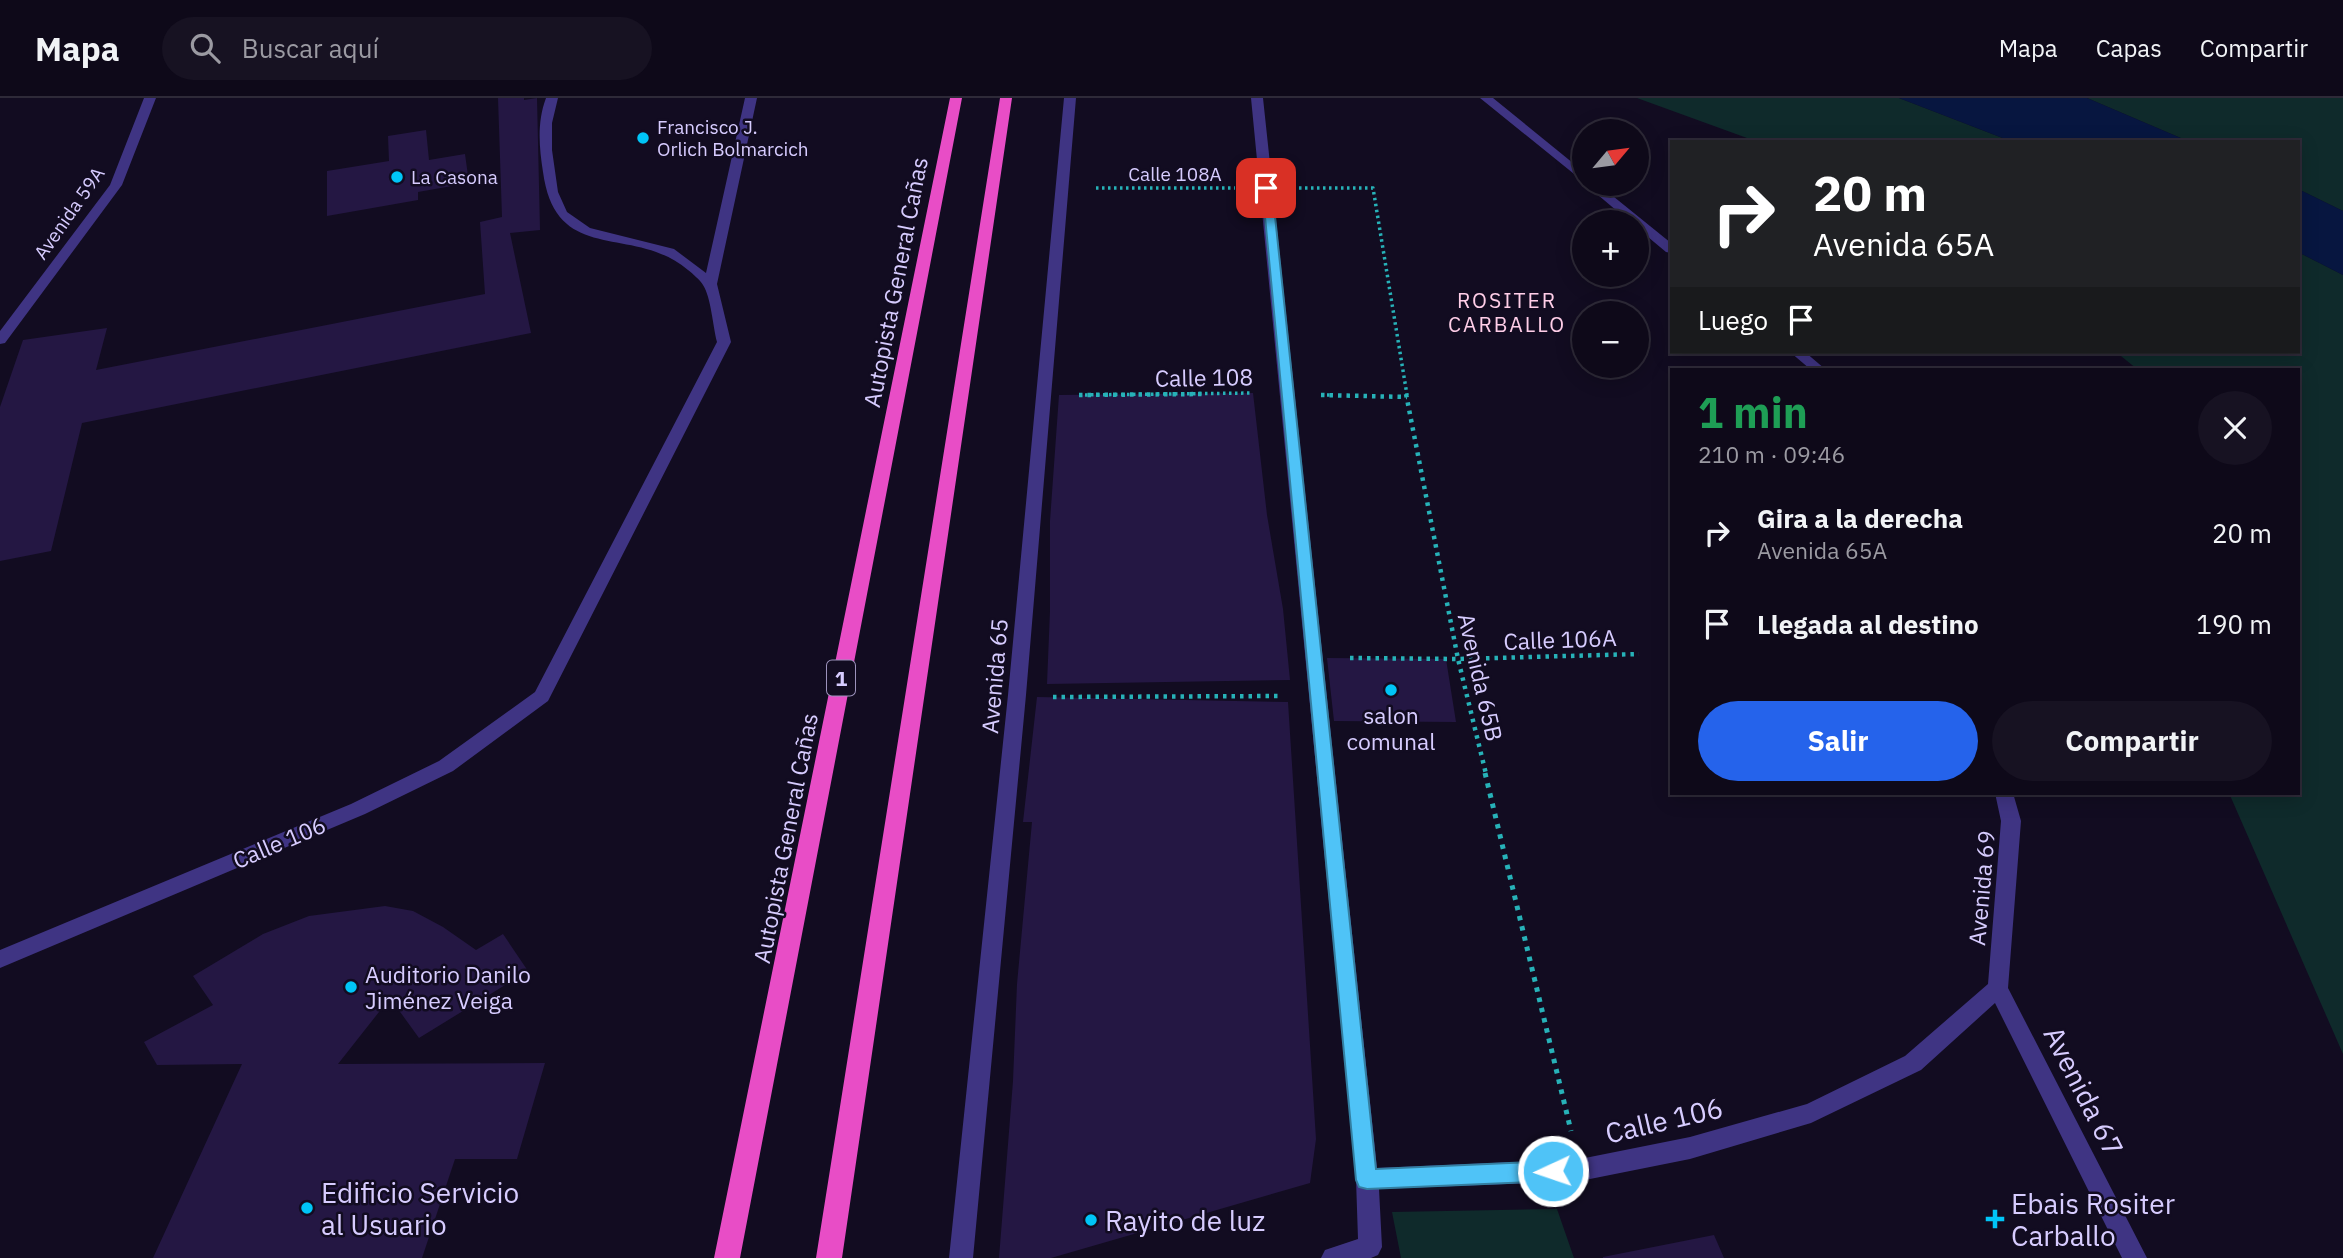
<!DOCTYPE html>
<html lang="es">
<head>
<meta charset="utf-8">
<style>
  :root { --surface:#0e0919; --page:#171222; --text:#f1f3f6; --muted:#9b9aa2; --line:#2e2a38; --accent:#2563eb }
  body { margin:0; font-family:"IBM Plex Sans",sans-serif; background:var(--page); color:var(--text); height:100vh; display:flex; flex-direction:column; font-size:26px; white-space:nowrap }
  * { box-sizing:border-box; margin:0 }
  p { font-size:23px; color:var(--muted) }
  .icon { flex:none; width:38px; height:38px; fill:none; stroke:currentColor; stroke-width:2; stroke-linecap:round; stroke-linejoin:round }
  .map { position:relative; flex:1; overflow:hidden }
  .details { position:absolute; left:1670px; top:270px; width:630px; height:427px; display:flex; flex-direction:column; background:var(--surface); border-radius:0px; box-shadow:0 4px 18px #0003,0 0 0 2px var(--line) }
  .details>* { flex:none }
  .hud { position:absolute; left:1670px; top:42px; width:630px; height:214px; border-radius:0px; box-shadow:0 4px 18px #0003,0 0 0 2px var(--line); background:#202124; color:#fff; overflow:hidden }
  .needle { width:46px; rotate:61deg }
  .fabs { position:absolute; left:1572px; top:21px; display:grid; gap:14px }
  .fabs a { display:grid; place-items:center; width:77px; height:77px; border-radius:50%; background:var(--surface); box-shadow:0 4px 18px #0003,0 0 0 2px var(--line); font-size:35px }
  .pin { position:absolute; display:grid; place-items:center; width:60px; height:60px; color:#fff; margin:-30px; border-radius:14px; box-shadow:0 4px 10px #0006 }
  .me { position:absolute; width:77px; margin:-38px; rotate:267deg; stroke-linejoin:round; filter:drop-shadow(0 0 5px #0008) }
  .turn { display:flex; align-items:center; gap:24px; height:147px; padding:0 28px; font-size:32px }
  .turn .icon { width:91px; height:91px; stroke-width:2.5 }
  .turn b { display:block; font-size:49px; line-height:60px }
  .then { display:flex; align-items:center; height:66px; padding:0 28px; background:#0003; gap:14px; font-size:26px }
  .round { display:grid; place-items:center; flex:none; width:74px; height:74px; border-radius:37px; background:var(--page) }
  .overview { display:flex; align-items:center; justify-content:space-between; height:119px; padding:0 28px }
  h1 { font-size:42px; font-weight:700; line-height:52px; color:#1e9e55 }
  .cta { display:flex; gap:14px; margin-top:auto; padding:14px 28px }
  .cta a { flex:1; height:80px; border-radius:42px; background:var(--accent); color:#fff; font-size:28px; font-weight:700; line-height:80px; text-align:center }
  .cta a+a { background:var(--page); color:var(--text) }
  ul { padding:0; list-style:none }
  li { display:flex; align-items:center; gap:21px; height:91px; padding:0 28px }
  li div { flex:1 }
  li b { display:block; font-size:26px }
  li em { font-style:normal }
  header { display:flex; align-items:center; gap:42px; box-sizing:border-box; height:98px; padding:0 35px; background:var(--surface); border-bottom:2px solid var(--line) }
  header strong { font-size:33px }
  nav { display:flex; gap:38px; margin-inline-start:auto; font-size:24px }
  .search { width:490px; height:63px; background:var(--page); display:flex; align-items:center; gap:18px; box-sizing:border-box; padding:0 24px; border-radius:38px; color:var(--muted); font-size:26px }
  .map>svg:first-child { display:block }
  .green { fill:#0f2a2b }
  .water { fill:#071640 }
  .building { fill:#241743 }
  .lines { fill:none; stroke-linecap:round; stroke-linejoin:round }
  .path-far2 { stroke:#27b2b8; stroke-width:3.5; stroke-dasharray:2.5 3.5; stroke-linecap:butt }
  .path-far1 { stroke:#27b2b8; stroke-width:4.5; stroke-dasharray:3.5 5; stroke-linecap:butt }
  .path { stroke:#27b2b8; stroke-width:5; stroke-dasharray:4.5 6; stroke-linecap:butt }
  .service { fill:#3f3483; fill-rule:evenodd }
  .minor { fill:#3f3483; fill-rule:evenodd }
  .trunk { fill:#e84dc6; fill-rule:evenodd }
  .route { fill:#4fc3f7; stroke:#337fa1; stroke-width:2 }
  .poi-dot { fill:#00c5f7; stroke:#120c21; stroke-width:2.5 }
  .labels { text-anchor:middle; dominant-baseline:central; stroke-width:5; stroke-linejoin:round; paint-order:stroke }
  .far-poi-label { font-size:19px; fill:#d7ccff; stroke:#120c21; text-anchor:start }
  .far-street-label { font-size:19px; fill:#d7ccff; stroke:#120c21 }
  .far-neighbourhood-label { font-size:21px; letter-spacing:2px; fill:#ffcee8; stroke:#120c21 }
  .shield { fill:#120c21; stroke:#9c92bc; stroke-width:2 }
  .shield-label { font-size:21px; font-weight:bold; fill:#d7ccff }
  .street-label { font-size:23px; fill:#d7ccff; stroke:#120c21 }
  .poi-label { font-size:23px; fill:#d7ccff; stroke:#120c21 }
  .near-street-label { font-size:28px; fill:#d7ccff; stroke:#120c21 }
  .near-poi-label { font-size:28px; fill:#d7ccff; stroke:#120c21; text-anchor:start }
</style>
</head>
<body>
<header>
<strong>Mapa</strong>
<div class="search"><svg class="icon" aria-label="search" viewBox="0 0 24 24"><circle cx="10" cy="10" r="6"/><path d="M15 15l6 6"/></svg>Buscar aquí</div>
<nav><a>Mapa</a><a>Capas</a><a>Compartir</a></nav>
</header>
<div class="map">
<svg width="2343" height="1160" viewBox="0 0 2343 1160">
  <rect width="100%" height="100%" fill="#120c21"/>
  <path class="green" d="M1637,0h262l114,44h-255z
    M2087,0h256v113l-45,-22v-47h-108z
    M2298,154l45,23v779l-114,-261h69v-424h-161l-21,-17h182z
    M1557,1111l17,49h-173l-9,-46z"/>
  <path class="water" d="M1899,0h188l103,44h-177z
    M2298,91l45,22v64l-45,-23z"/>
  <path class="building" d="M498,0h26v2l13,-2 3,132 -30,3 21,100 -449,90 -31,128 -51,10v-154l23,-67 84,-12 -11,42 389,-76 -5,-72 22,-5z
    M426,32l3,30 36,-6 4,29 -51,9v8l-91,16v-45l62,-10 -1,-25z
    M1253,295l14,122 16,94 7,71 -243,4 3,-73v-90l9,-126z
    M1327,560l119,1 10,63 -122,-1z
    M1037,599l251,5 28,437 -6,44 -259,75h-52l14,-177 4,-97 15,-162h-9z
    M385,808l28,5 30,16 33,23 27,-16 25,37 -109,67 -29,-40 -52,66 207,-1 -28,96h-62l-33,99h-269l89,-194 -85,1 -13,-23 69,-37 -20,-29 70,-42 46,-18z
    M1714,1137l10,23h-121v-1z"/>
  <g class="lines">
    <path class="path-far2" d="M1096,90h139
      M1299,90h74l34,207
      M1079,297l173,-2
      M1321,297h12"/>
    <path class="path-far1" d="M1406,296l52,265 28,115
      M1079,297l127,-1
      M1321,297l86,2
      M1350,560l108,1 181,-5
      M1053,599l229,-1"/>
    <path class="path" d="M1485,675l86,358"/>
    <path class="service" d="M144,0h12l-34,87 -117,158 -5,1v-13l110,-146z
      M546,0h12l-6,25v27l6,42 9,20 23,16 84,21 32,24 39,-175h12l-40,186 14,58 -183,359 -95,70 -88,43 -365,154v-18l351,-146 88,-43 96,-69 182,-350c-4,-15 -6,-45 -14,-57 -3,-5 -10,-11 -15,-15 -55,-47 -132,-3 -145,-98 -4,-26 -6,-50 3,-74z"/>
    <path class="minor" d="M1064,0h12l-50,597 -53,563h-24l59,-563z
      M1251,0h12l114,1070 203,-9 110,-22 117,-33 98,-48 83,-72 13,-163 -6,-28h18l8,28 -13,167 139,270h-25l-127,-255 -74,67 -110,53 -121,36 -110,22 -201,8 3,58 -4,8 -7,3h-50l4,-8 33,-11 -2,-60z
      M1480,0h13l91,74v10z
      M1585,86h13l73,59v10l-5,-1 -30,-25v-5h-6z
      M1790,254h15l20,17h-15z"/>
    <path class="trunk" d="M950,0h12l-222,1160h-26z
      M1000,0h12l-170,1160h-26z"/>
  </g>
  <path class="route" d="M1262,87l10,3 104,981 177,-8 7,3 3,7 -3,7 -7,3 -186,8 -8,-2 -3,-7z"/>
  <g class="poi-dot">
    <circle cx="643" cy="40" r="7"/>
    <circle cx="397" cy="79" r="7"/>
    <circle cx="1391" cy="592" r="7"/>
    <circle cx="351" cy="889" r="7"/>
    <circle cx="307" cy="1110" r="7"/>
    <path d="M1991.5 1110.5h7v7h7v7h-7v7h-7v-7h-7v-7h7z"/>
    <circle cx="1091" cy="1122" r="7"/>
  </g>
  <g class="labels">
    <g class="far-poi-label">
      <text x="657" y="29">Francisco J.<tspan x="657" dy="22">Orlich Bolmarcich</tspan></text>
      <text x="411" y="79">La Casona</text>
    </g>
    <g class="far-street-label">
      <text x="1175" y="76">Calle 108A</text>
      <text transform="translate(69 115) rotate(-55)">Avenida 59A</text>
    </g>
    <g class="far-neighbourhood-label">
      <text x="1507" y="202">ROSITER<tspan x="1507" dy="24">CARBALLO</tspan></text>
    </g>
    <rect class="shield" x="827" y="562.5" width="28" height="35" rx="5"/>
    <g class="shield-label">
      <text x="841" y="580">1</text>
    </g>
    <g class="street-label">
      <text transform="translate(895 184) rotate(-79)">Autopista General Cañas</text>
      <text transform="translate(1204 279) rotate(-1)">Calle 108</text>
      <text transform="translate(1560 541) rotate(-2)">Calle 106A</text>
      <text transform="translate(994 578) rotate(-85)">Avenida 65</text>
      <text transform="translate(1481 579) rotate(77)">Avenida 65B</text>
      <text transform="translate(785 740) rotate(-79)">Autopista General Cañas</text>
      <text transform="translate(279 744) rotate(-23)">Calle 106</text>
      <text transform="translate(1981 790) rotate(-85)">Avenida 69</text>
    </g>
    <g class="poi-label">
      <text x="1391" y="617">salon<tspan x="1391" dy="26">comunal</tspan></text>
      <text x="365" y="876" text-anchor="start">Auditorio Danilo<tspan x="365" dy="26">Jiménez Veiga</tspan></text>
    </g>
    <g class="near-street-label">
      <text transform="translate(2084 993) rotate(63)">Avenida 67</text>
      <text transform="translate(1664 1022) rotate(-13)">Calle 106</text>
    </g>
    <g class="near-poi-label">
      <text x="321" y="1094">Edificio Servicio<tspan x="321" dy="32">al Usuario</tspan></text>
      <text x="2011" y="1105">Ebais Rositer<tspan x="2011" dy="32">Carballo</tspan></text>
      <text x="1105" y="1122">Rayito de luz</text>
    </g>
  </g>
</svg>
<div class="fabs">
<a><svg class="needle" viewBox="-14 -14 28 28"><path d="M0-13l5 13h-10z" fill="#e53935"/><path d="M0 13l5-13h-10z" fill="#9b9aa2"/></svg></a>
<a>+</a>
<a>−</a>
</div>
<div class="pin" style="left:1266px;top:90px;background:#d93025"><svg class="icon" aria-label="arrive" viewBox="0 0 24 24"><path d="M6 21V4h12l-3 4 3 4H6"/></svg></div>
<svg class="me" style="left:1553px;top:1073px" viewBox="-20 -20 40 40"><circle r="17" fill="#4fc3f7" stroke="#fff" stroke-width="3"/><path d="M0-11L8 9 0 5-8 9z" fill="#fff"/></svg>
<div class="hud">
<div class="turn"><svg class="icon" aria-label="right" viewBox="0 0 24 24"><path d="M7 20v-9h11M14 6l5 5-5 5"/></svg><div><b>20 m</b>Avenida 65A</div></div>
<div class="then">Luego<svg class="icon" aria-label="arrive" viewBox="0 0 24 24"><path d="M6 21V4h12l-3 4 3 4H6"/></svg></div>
</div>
<section class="details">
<div class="overview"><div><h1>1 min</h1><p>210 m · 09:46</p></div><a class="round"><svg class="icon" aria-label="close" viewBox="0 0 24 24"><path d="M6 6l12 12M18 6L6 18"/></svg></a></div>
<ul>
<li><svg class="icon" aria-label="right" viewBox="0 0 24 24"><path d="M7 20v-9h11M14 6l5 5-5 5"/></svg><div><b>Gira a la derecha</b><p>Avenida 65A</p></div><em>20 m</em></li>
<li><svg class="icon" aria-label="arrive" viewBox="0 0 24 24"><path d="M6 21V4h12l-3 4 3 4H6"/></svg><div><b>Llegada al destino</b></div><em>190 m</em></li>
</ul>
<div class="cta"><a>Salir</a><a>Compartir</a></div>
</section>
</div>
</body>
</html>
